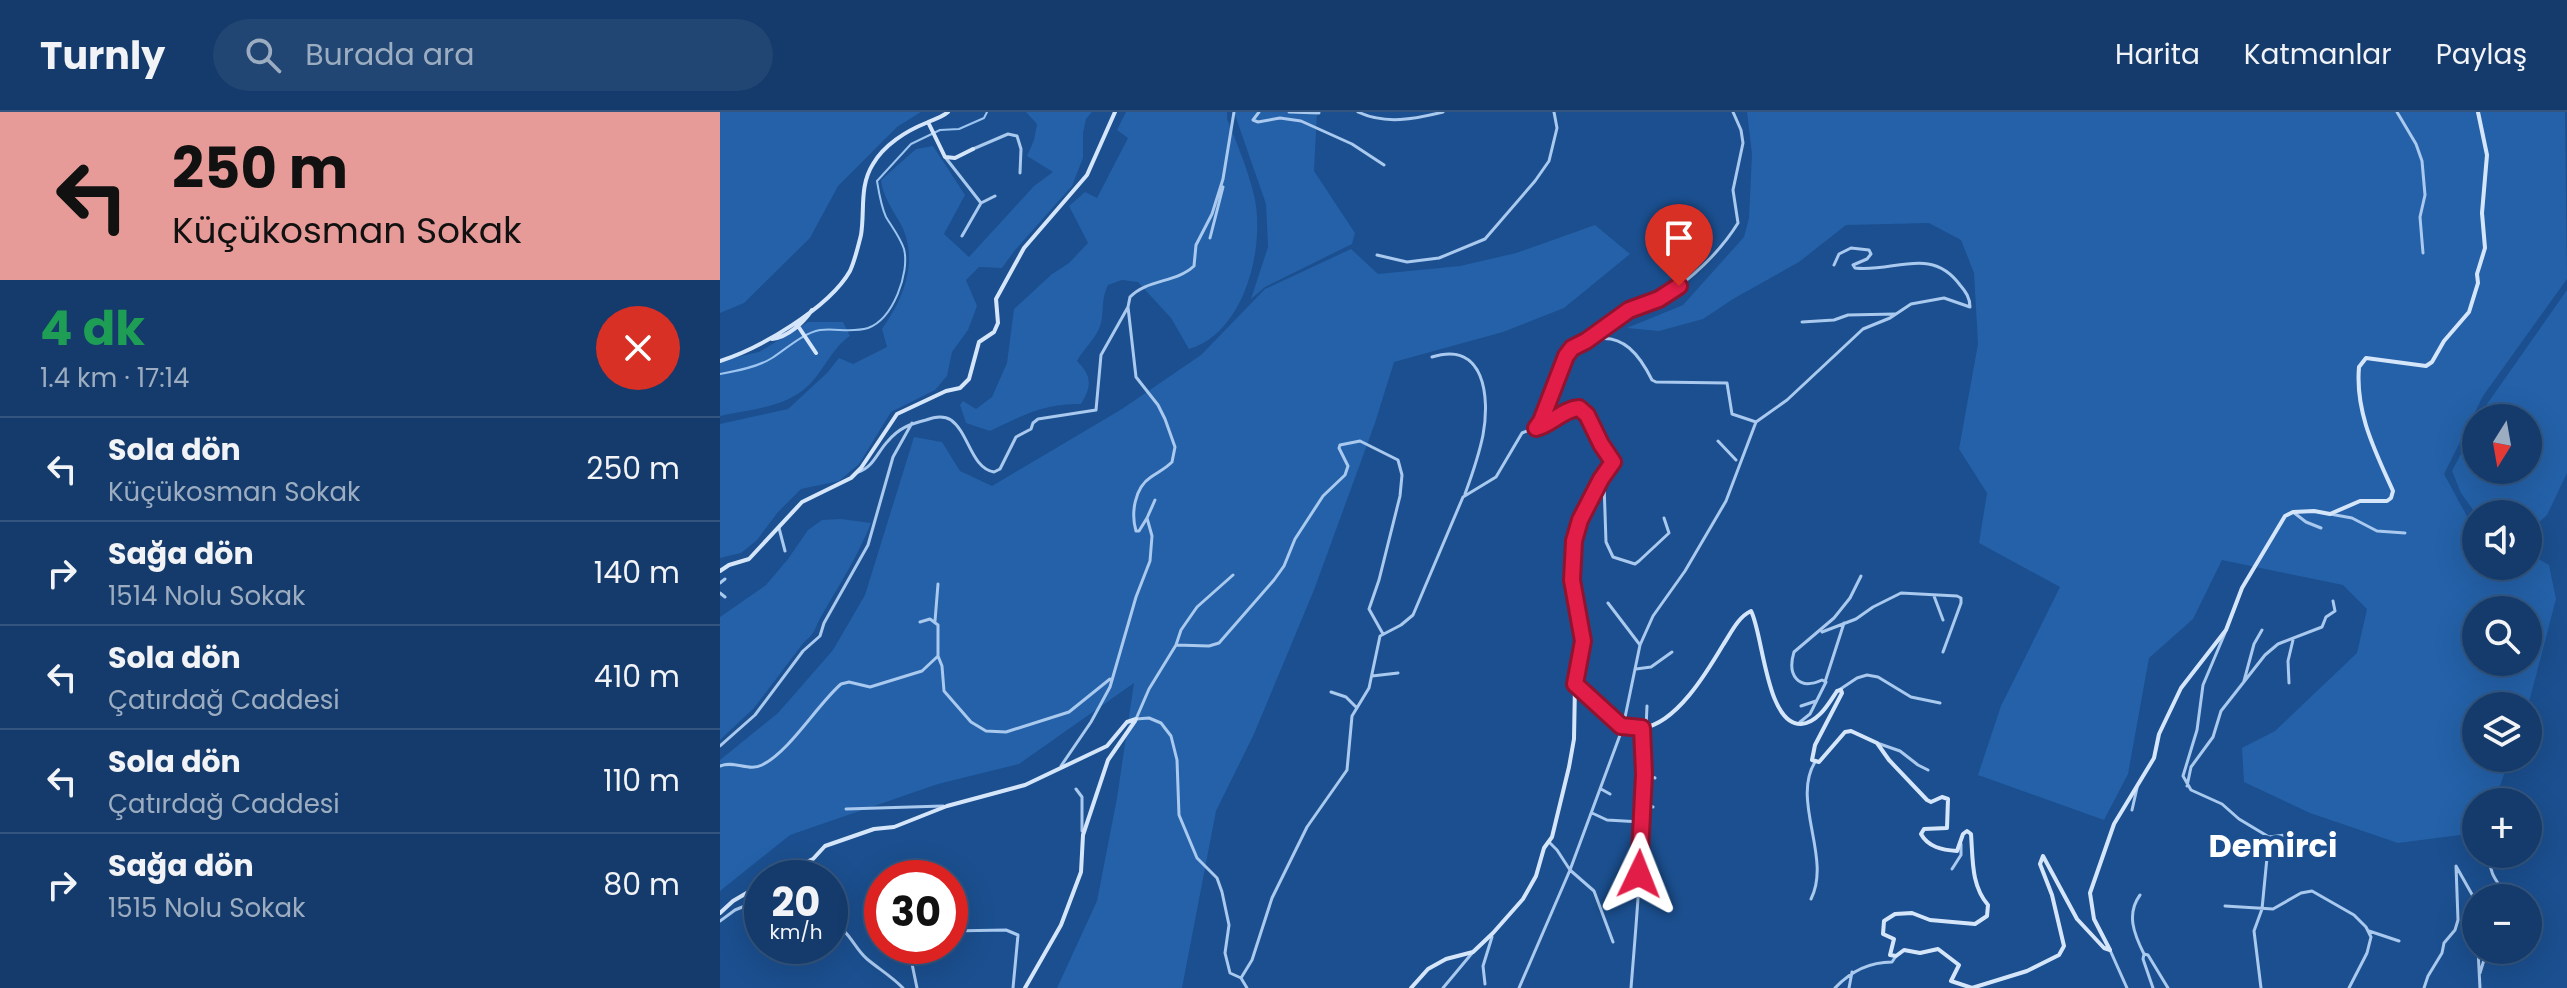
<!DOCTYPE html>
<html lang="tr">
<head>
<meta charset="utf-8">
<style>
  :root { --surface:#143b6b; --page:#214673; --text:#f1f3f6; --muted:#9dadc1; --line:#33557e }
  body { margin:0; font-family:Poppins,sans-serif; background:var(--page); color:var(--text); height:100vh; display:flex; flex-direction:column; font-size:30px; white-space:nowrap }
  * { box-sizing:border-box; margin:0 }
  p { font-size:26px; color:var(--muted) }
  .icon { flex:none; width:44px; height:44px; fill:none; stroke:currentColor; stroke-width:2; stroke-linecap:round; stroke-linejoin:round }
  .map { position:relative; flex:1; overflow:hidden }
  .side { display:flex; flex-direction:column; background:var(--surface); width:720px }
  .side>* { flex:none }
  .hud { background:#e69b98; color:#111; overflow:hidden }
  .needle { width:52px; rotate:191deg }
  .fabs { position:absolute; left:1742px; top:292px; display:grid; gap:16px }
  .fabs a { display:grid; place-items:center; width:80px; height:80px; border-radius:50%; background:var(--surface); box-shadow:0 8px 32px #0002,0 0 0 2px var(--line); font-size:40px }
  .speed { position:absolute; left:24px; top:748px; display:flex; gap:16px; font-size:40px; font-weight:700; text-align:center }
  .speed>* { display:grid; place-content:center; width:104px; height:104px; border-radius:50%; background:var(--surface); box-shadow:0 8px 32px #0002,0 0 0 2px var(--line); line-height:1 }
  .speed small { font-size:20px; font-weight:400 }
  .speed .limit { border:12px solid #d22; background:#fff; color:#111 }
  .pin { position:absolute; display:grid; place-items:center; width:68px; height:68px; color:#fff; margin:-82px -34px; border-radius:50% 50% 50% 0; rotate:-45deg; box-shadow:0 0 8px #0007 }
  .pin .icon { rotate:45deg }
  .me { position:absolute; width:88px; margin:-44px; rotate:2deg; stroke-linejoin:round; filter:drop-shadow(0 0 6px #0008) }
  .turn { display:flex; align-items:center; gap:28px; height:168px; padding:0 40px; font-size:36px }
  .turn .icon { width:104px; height:104px; stroke-width:2.5 }
  .turn b { display:block; font-size:56px; line-height:68px }
  .round { display:grid; place-items:center; flex:none; width:84px; height:84px; border-radius:42px; background:var(--page) }
  .head { display:flex; align-items:center; justify-content:space-between; height:136px; padding:0 40px }
  h1 { font-size:48px; font-weight:700; line-height:60px; color:#1e9e55 }
  ul { padding:0; list-style:none }
  li { display:flex; align-items:center; gap:24px; height:104px; padding:0 40px; border-top:2px solid var(--line) }
  li div { flex:1 }
  li b { display:block; font-size:30px }
  li em { font-style:normal }
  header { display:flex; align-items:center; gap:48px; box-sizing:border-box; height:112px; padding:0 40px; background:var(--surface); border-bottom:2px solid var(--line) }
  header strong { font-size:38px }
  nav { display:flex; gap:44px; margin-inline-start:auto; font-size:28px }
  .search { width:560px; height:72px; background:var(--page); display:flex; align-items:center; gap:20px; box-sizing:border-box; padding:0 28px; border-radius:44px; color:var(--muted); font-size:30px }
  main { display:flex; flex:1; min-height:0 }
  .map>svg:first-child { display:block }
  .green { fill:#2461a8; fill-rule:evenodd }
  .lines { fill:none; stroke-linecap:round; stroke-linejoin:round }
  .stream { stroke:#9cc4f0; stroke-width:2 }
  .street { stroke:#a9c9ee; stroke-width:3 }
  .secondary { stroke:#d6e6fa; stroke-width:4 }
  .route-casing { stroke:#92132f; stroke-width:20 }
  .route { stroke:#e11d48; stroke-width:14 }
  .labels { text-anchor:middle; dominant-baseline:central; stroke-width:8; stroke-linejoin:round; paint-order:stroke }
  .quarter-label { font-size:32px; font-weight:bold; fill:#fff; stroke:#1b4f8f }
</style>
</head>
<body>
<header>
<strong>Turnly</strong>
<div class="search"><svg class="icon" aria-label="search" viewBox="0 0 24 24"><circle cx="10" cy="10" r="6"/><path d="M15 15l6 6"/></svg>Burada ara</div>
<nav><a>Harita</a><a>Katmanlar</a><a>Paylaş</a></nav>
</header>
<main>
<section class="side">
<div class="hud">
<div class="turn"><svg class="icon" aria-label="left" viewBox="0 0 24 24"><path d="M17 20v-9H6M10 6l-5 5 5 5"/></svg><div><b>250 m</b>Küçükosman Sokak</div></div>
</div>
<div class="head"><div><h1>4 dk</h1><p>1.4 km · 17:14</p></div><a class="round" style="background:#d93025;color:#fff"><svg class="icon" aria-label="close" viewBox="0 0 24 24"><path d="M6 6l12 12M18 6L6 18"/></svg></a></div>
<ul>
<li><svg class="icon" aria-label="left" viewBox="0 0 24 24"><path d="M17 20v-9H6M10 6l-5 5 5 5"/></svg><div><b>Sola dön</b><p>Küçükosman Sokak</p></div><em>250 m</em></li>
<li><svg class="icon" aria-label="right" viewBox="0 0 24 24"><path d="M7 20v-9h11M14 6l5 5-5 5"/></svg><div><b>Sağa dön</b><p>1514 Nolu Sokak</p></div><em>140 m</em></li>
<li><svg class="icon" aria-label="left" viewBox="0 0 24 24"><path d="M17 20v-9H6M10 6l-5 5 5 5"/></svg><div><b>Sola dön</b><p>Çatırdağ Caddesi</p></div><em>410 m</em></li>
<li><svg class="icon" aria-label="left" viewBox="0 0 24 24"><path d="M17 20v-9H6M10 6l-5 5 5 5"/></svg><div><b>Sola dön</b><p>Çatırdağ Caddesi</p></div><em>110 m</em></li>
<li><svg class="icon" aria-label="right" viewBox="0 0 24 24"><path d="M7 20v-9h11M14 6l5 5-5 5"/></svg><div><b>Sağa dön</b><p>1515 Nolu Sokak</p></div><em>80 m</em></li>
</ul>
</section>
<div class="map">
<svg width="1847" height="876" viewBox="0 0 1847 876">
  <rect width="100%" height="100%" fill="#1b4f8f"/>
  <path class="green" d="M0,0h201l-24,15 -59,59 -28,52 -66,65 -24,10z
    M306,0h66l-6,7 -3,14v25l-11,28 -57,64 -13,18 -23,-1 -13,13 11,26 -9,24 -16,22 -5,24 -12,14 -44,22 -32,52 -20,17 -38,8 -23,23 -21,28 -16,13 -21,5v-134l68,-15 39,-36 12,-15 14,6 34,-17 -5,-18c23,-32 38,-72 17,-108 -8,-14 -16,-25 -18,-41l35,-31 17,-3 32,49 -21,39 25,23 65,-71 19,-14 -26,-16 7,-16 3,-16z
    M406,0h101v7c10,24 21,51 27,76 12,51 -9,138 -65,154l-18,-31 -33,-36 -16,-2 -14,5c-7,14 -4,24 -7,38 -4,15 -17,25 -24,38 15,15 15,25 4,43 -39,0 -57,11 -91,27l-24,-8 -6,-18 3,-4 13,8 16,-12 15,-34 7,-54 38,-35 17,-11 19,-20 -19,-37 16,-14 12,6 31,-60 -11,-8z
    M514,0h83l-3,59 41,62 -3,11 -87,43 -14,12 17,-52 -2,-43z
    M1027,0h818l2,167 -84,117 -39,78 24,44 8,5v43h52v-13l21,12 7,34 -28,107h-52v52h34l-16,44h-18v31l-78,10 -88,-30 -66,-31 -2,-34 33,-17 82,-78 10,-44 -24,-24 -121,-25 -29,59 -44,39 -21,116 -24,46 -126,-45 23,-69 59,-119 -81,-44 8,-50 -28,-44 19,-105 -4,-71 -13,-33 -32,-17 -83,2 -47,37 -66,37 -30,20 -44,12 -32,-3 56,-23 61,-68 5,-19 3,-64zM1756,498h52v52h-52z
    M875,113l35,29 -66,54 -61,24 -109,30 -19,61 -61,167 -60,144 -38,77 -34,177h-125l40,-87 20,-103 17,-115 -115,81 -81,20 -148,51 -70,56v-131l58,-47 55,-63 32,-55 49,-158 28,5 18,29 32,15 130,-77 79,-54 64,-66 86,-40 27,25 82,-8 56,-13z
    M1847,178v183l-20,42 -19,17v-18h-52l-15,-21 -9,-22 24,-46v45h52v-52h-49l8,-14z
    M88,210h35l7,14c-18,12 -26,34 -41,49 -24,23 -58,24 -89,31v-55l39,-9z
    M121,407l30,4c-13,33 -32,62 -49,92 -8,13 -5,17 -18,27l-50,66 -34,32v-123l46,-32 22,-26 20,-29 14,-10z"/>
  <g class="lines">
    <path class="stream" d="M0,262c17,-3 38,-7 52,-16 14,-9 31,-25 48,-28 16,-2 31,3 48,-2 25,-9 42,-55 36,-79 -4,-12 -12,-22 -18,-32 -5,-11 -7,-24 -9,-36l34,-37 29,-14 19,-1 25,-11 3,-6"/>
    <path class="street" d="M539,0l-6,8 5,2 22,-4 21,3 51,23 32,21
      M569,0l30,1
      M638,0c27,13 57,7 85,0
      M1677,0l19,32 6,17 3,34 -5,22 3,36
      M253,37l35,-15 9,2 4,13 -1,24
      M225,45l36,46
      M242,124l19,-33 14,-7
      M490,126l13,-51
      M657,143l30,7 32,-4 46,-19 50,-58 14,-20 8,-33 -3,-16
      M1082,210l32,-2 14,-5 47,-1
      M870,227c11,-9 23,-19 36,-26 10,-7 24,-9 35,-15 30,-18 59,-46 77,-75l-5,-33 10,-47 -2,-13 -8,-18
      M712,245c53,-17 58,41 51,78 -4,20 -11,40 -18,59
      M816,316l5,-7 25,-65c7,-9 16,-13 27,-16 30,-8 47,16 59,40l4,2 71,1 5,31 24,8
      M998,329l18,19
      M890,357l-12,15 -18,36 -6,21 -2,39 11,61 -8,43 48,43 17,-82 13,-29 32,-45 41,-70 30,-79 31,-22 76,-71 27,-11 21,-14 33,-6 26,9c0,-9 -4,-15 -10,-22 -29,-40 -67,-12 -105,-17l-2,-3 14,-6 4,-5 -2,-4 -18,-2 -12,6 -5,11
      M138,360c15,-4 20,-21 30,-31 11,-13 22,-17 38,-21 8,-3 17,-5 25,0 18,13 20,48 43,52l6,-3 16,-32 15,-8 2,-6 5,-4 58,-9 5,-55 27,-48
      M1573,400l13,10 15,6
      M1610,402l22,4 25,13 28,2
      M427,406l-8,13h-3c-5,-17 -2,-43 15,-54 7,-5 14,-8 21,-15l3,-15 -10,-28 -7,-14 -22,-28 -8,-70 2,-10c17,-18 46,-14 64,-31l2,-21 16,-31 11,-35 11,-67
      M59,416l6,23
      M0,471l5,-4
      M0,481l5,4
      M1214,484l9,24
      M888,491l32,42
      M215,509l3,-37
      M200,510l10,-3 8,6v31l4,10 2,25 27,31 15,9 20,1 63,-20 41,-33
      M1102,520l34,-13 17,-12 28,-14 56,3 4,2v5l-18,49
      M1505,521l-22,52 -6,45 -14,46 8,14 31,14 17,15 30,18 -7,72 -8,22 7,57
      M456,533l33,1 10,-3 55,-63 10,-14 11,-27 28,-43 22,-21 3,-9 -9,-18 1,-3 20,-4 38,19 4,15 -2,21 -21,84 -10,29 14,25
      M916,557l15,-2 21,-15
      M652,564l26,-3
      M1524,569l10,-37 8,-14
      M1105,570l19,-59
      M1569,571l-1,-22 5,-21
      M1119,578l18,-12 10,-3 11,2 33,20 29,6
      M611,580l15,5 11,11
      M1081,594l15,-5
      M416,607l13,-1 12,5 10,13 6,24 2,55 18,43 20,20 5,14 7,33 -4,28 5,20 11,5
      M416,607l13,-30 27,-44 5,-15 16,-23 36,-32
      M1080,610l10,-8 16,-32 -4,-2c-24,11 -35,-5 -28,-28l40,-34 16,-20 11,-22
      M926,616l1,-22
      M1157,631l23,8 18,14 10,5
      M0,634l35,-31 48,-64 17,-15 4,-13 44,-78 25,-88 19,-34
      M0,654c14,-6 29,6 42,-1 28,-14 55,-60 79,-81l8,-2 21,5 52,-16 16,-15
      M341,654l30,-44 19,-35 26,-90 14,-36 2,-25 -5,-18 8,-18
      M924,662l11,4
      M1467,674l4,-19 22,-30 8,-26 44,-56 13,-11 44,-17 4,-10 9,-6 -2,-10
      M356,677l6,8v34
      M881,677l9,5
      M922,691l11,4
      M126,697l97,-3
      M1412,698l5,-22
      M872,701l15,7 34,2
      M1549,725l16,-2
      M829,730l8,8 13,20 24,21 19,51
      M1770,749c0,19 14,24 14,37
      M1232,757l9,-14v-11
      M1420,783c-14,19 -6,39 4,59
      M1091,787c21,-41 -20,-98 4,-137
      M1505,794l48,3 28,-16 11,-2 42,24 12,12 5,10 -4,16 -18,35
      M0,809l15,-11 27,-11
      M110,811c19,5 23,24 37,36 12,10 24,17 36,29
      M230,819l56,-1 12,5 -5,53
      M1649,819l30,10
      M1390,838l17,38
      M1758,838l2,38
      M1760,861l7,-23
      M521,866l11,-18 20,-62 35,-71 40,-57 5,-54 17,-28 11,-52 21,-11 12,-10 50,-118 33,-20 26,-44 28,-11 19,-13 10,-1 8,7 14,29 12,18 -9,21 2,59 7,15 22,7 4,-3 30,-28 -5,-15
      M521,866l6,10
      M765,872l-2,-18 9,-29
      M197,876l-6,-29 10,-13
      M723,876l30,-36
      M799,876l51,-118 53,-143 19,1c4,87 -4,174 -11,260
      M1115,876c16,-17 34,-26 57,-26l4,-6
      M1129,876l3,-16
      M1433,876l-10,-29 1,-5 4,1 20,33
      M1704,876l4,-12 14,-23 2,-10 11,-13 3,-10 -2,-54 18,32 2,9"/>
    <path class="secondary" d="M208,10l17,35 10,1 18,-9
      M78,214l18,27
      M52,227c16,-2 31,-16 40,-29
      M0,249c39,-12 109,-53 130,-90 5,-11 8,-24 11,-36 4,-24 -2,-49 12,-71 11,-19 33,-33 53,-41 8,-4 15,-5 22,-11
      M0,459l9,-6 20,-6 53,-57 49,-24 10,-10 36,-54 49,-23 14,-3 9,-9 10,-37 15,-10 4,-9 -2,-24 28,-51 63,-73 28,-63
      M922,616c34,-4 65,-56 81,-83 8,-12 15,-28 28,-34 12,22 15,114 50,113 17,-1 28,-21 36,-33l4,-1 1,3 -27,52 -3,15 7,2 26,-30 6,-1 26,12 12,17 38,40 4,2 11,-5 6,2 -1,29 -23,1 -3,5c7,13 21,16 36,17l6,-17 4,-3 4,3c2,26 0,51 17,71l-1,11 -12,8 -45,-4 -18,-7 -17,1 -11,7 -1,13 11,5 -4,16 6,1 8,-6 16,3 18,-4 21,16 -8,16 21,7 55,-17 32,-16 5,-9 -12,-51 -12,-31 3,-8 34,63 27,29 6,2
      M52,766l41,-19 12,-13 49,-17 20,-2 53,-21 78,-21 82,-39 20,-24 9,-3
      M0,801l13,-12 29,-17
      M1390,838l-16,-31 -4,-26 24,-69 40,-66 5,-24 22,-46 45,-58 16,-42 43,-72 8,-4 21,-1 16,3 30,-13h27l4,-3 2,-7c-18,-40 -38,-79 -34,-124l7,-9 60,8 6,-4 12,-21 25,-29 9,-29 -1,-9 8,-26 -3,-35 5,-58 -9,-43
      M305,876l36,-63 20,-53 2,-37 25,-75 27,-39
      M691,876l17,-19 18,-10 27,-7 20,-19 30,-34 13,-23 8,-28 8,-11 17,-70 5,-28 1,-55"/>
  </g>
  <g class="lines">
    <defs>
      <path id="route" d="M919,762l5,-100 -2,-46 -21,-2 -46,-42 8,-43 -11,-61 2,-39 6,-21 21,-41 12,-17 -12,-18 -14,-29 -8,-7c-16,1 -27,16 -43,20l5,-7 25,-65 6,-8 14,-7 43,-31 30,-11 20,-13"/>
    </defs>
    <use href="#route" class="route-casing"/>
    <use href="#route" class="route"/>
  </g>
  <g class="labels">
    <g class="quarter-label">
      <text x="1553" y="733">Demirci</text>
    </g>
  </g>
</svg>
<div class="fabs">
<a><svg class="needle" viewBox="-14 -14 28 28"><path d="M0-13l5 13h-10z" fill="#e53935"/><path d="M0 13l5-13h-10z" fill="#9dadc1"/></svg></a>
<a><svg class="icon" aria-label="sound" viewBox="0 0 24 24"><path d="M4 9h4l5-4v14l-5-4H4zM17 9q2 3 0 6"/></svg></a>
<a><svg class="icon" aria-label="search" viewBox="0 0 24 24"><circle cx="10" cy="10" r="6"/><path d="M15 15l6 6"/></svg></a>
<a><svg class="icon" aria-label="layers" viewBox="0 0 24 24"><path d="M12 4l9 5-9 5-9-5zM3 14l9 5 9-5"/></svg></a>
<a>+</a>
<a>−</a>
</div>
<div class="speed"><div>20<small>km/h</small></div><div class="limit">30</div></div>
<div class="pin" style="left:959px;top:174px;background:#d93025"><svg class="icon" aria-label="arrive" viewBox="0 0 24 24"><path d="M6 21V4h12l-3 4 3 4H6"/></svg></div>
<svg class="me" style="left:919px;top:762px" viewBox="-20 -20 40 40"><path d="M0-17L14 15 0 8-14 15z" fill="#e11d48" stroke="#fff" stroke-width="4"/></svg>
</div>
</main>
</body>
</html>
